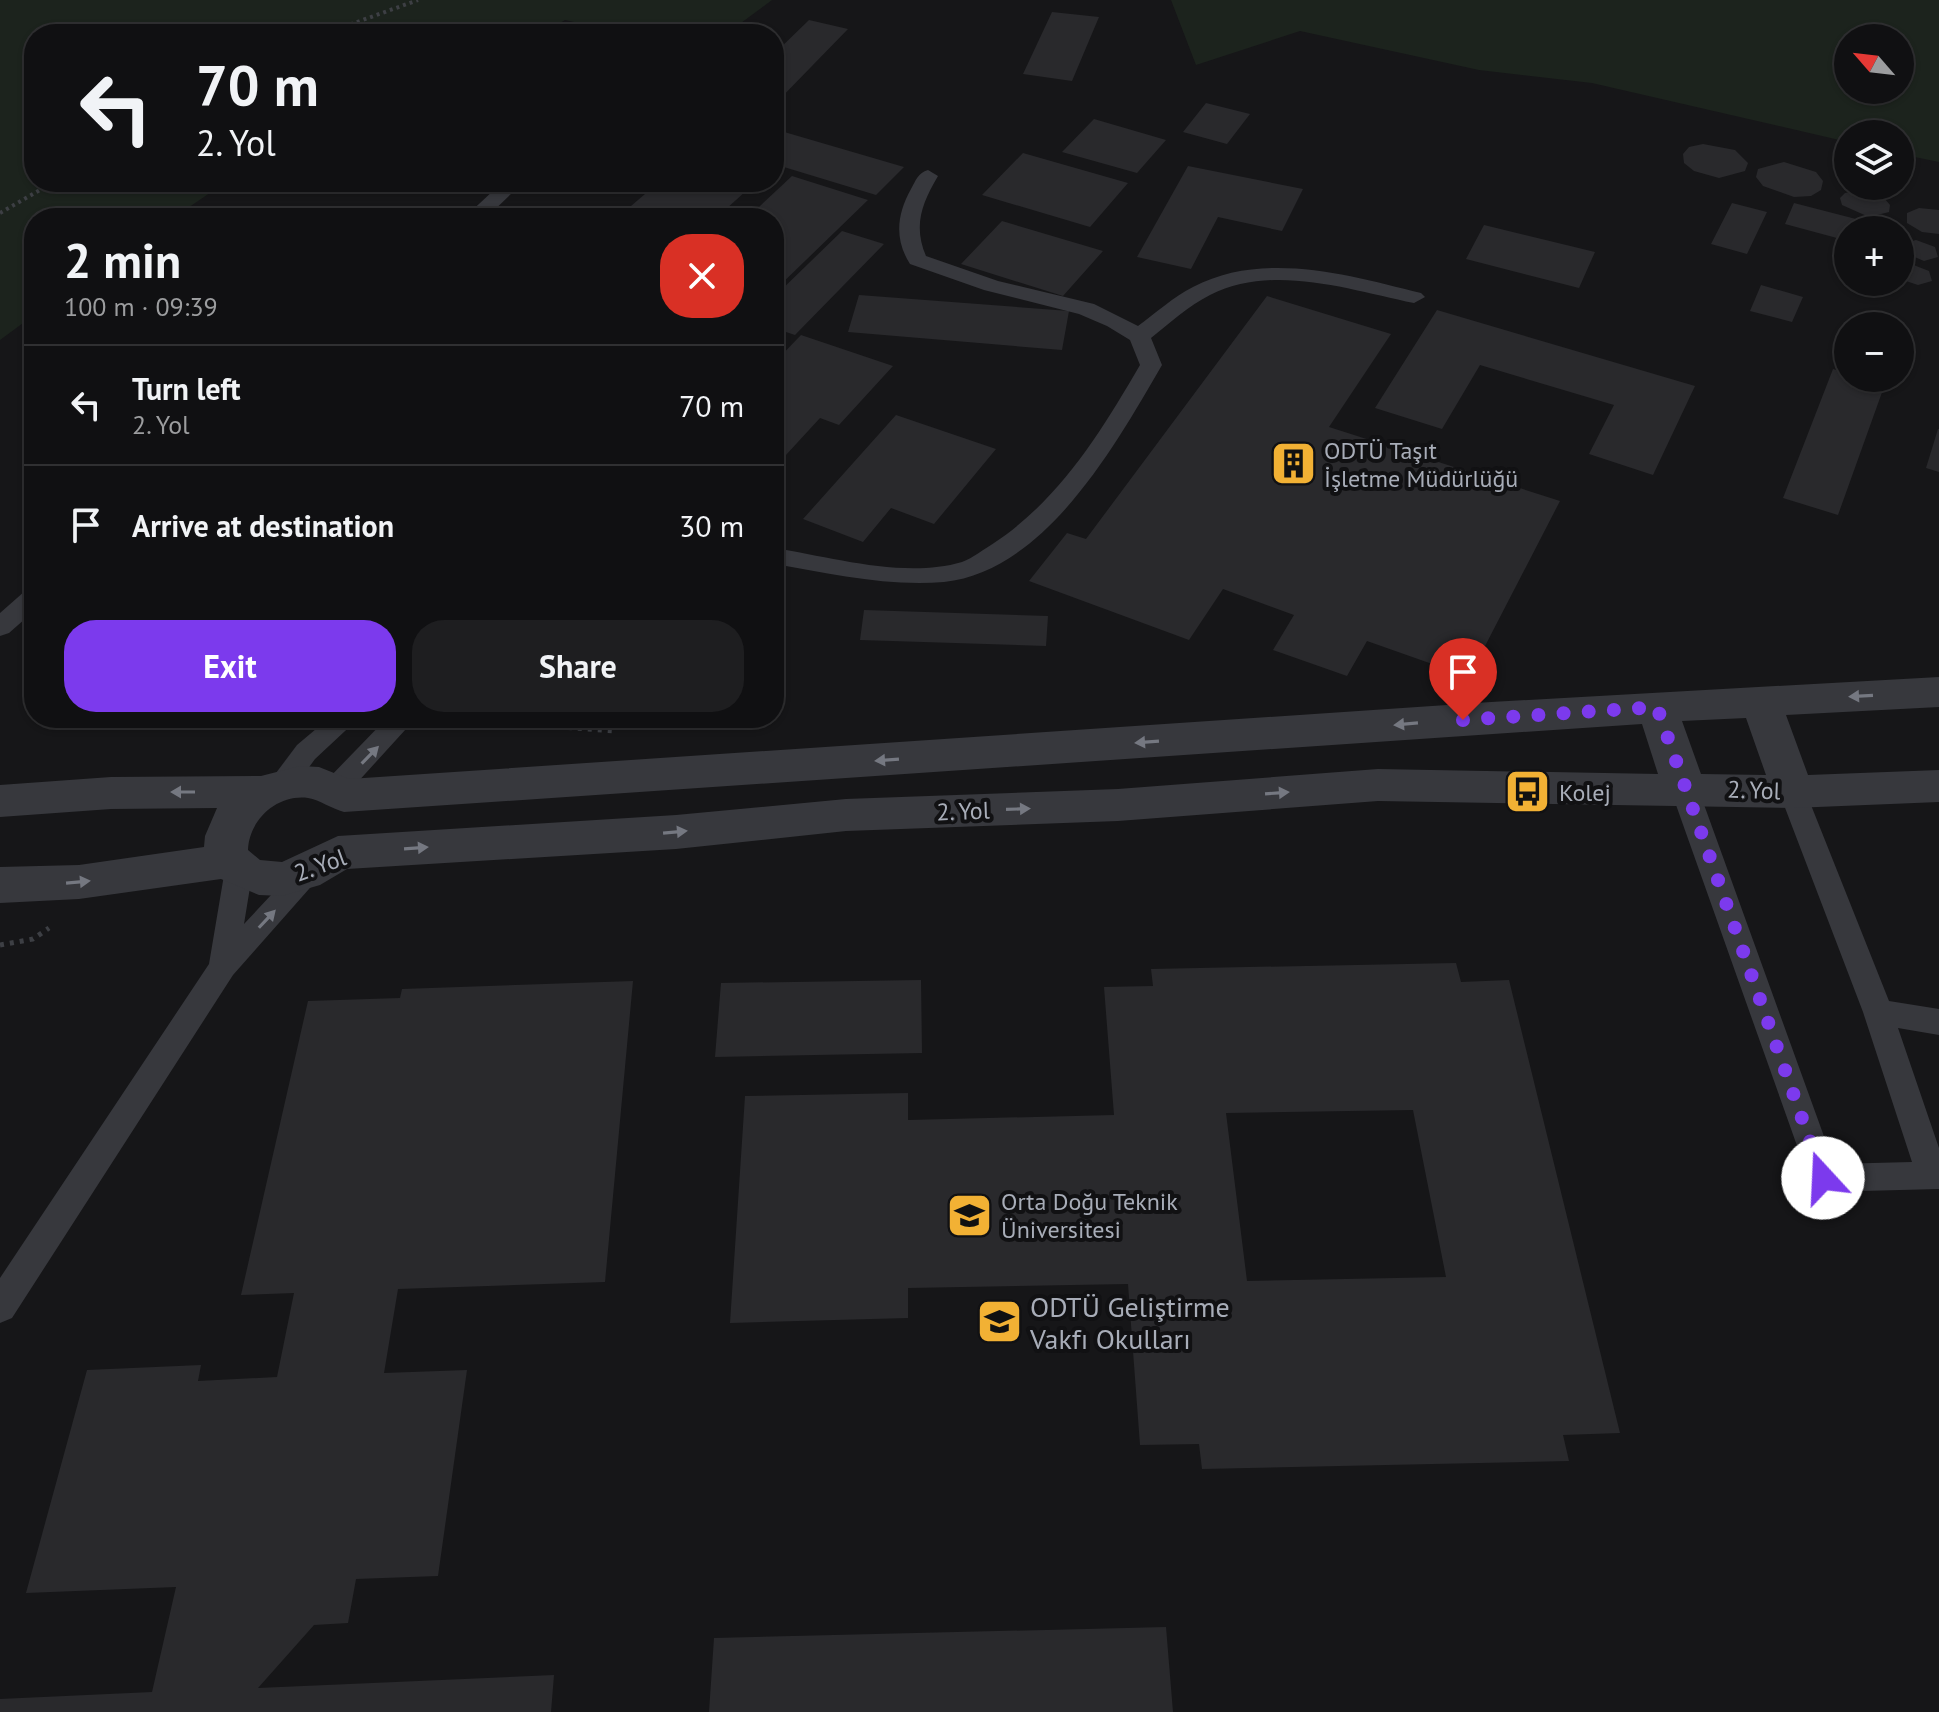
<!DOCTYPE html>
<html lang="en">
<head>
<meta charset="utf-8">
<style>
  :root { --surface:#101012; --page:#1e1e20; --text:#f1f3f6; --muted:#9c9d9f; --line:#303032; --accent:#7c3aed }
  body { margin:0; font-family:"PT Sans",sans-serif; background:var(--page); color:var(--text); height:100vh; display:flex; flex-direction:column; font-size:30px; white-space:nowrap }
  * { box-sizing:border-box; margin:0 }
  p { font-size:26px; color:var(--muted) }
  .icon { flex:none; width:44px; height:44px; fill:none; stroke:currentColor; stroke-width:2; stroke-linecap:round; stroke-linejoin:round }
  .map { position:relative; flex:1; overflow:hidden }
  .details { position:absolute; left:24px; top:208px; width:760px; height:520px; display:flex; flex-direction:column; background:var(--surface); border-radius:32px; box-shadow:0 2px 6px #0004,0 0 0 2px var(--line) }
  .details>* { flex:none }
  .top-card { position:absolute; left:24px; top:24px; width:760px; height:168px; border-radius:32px; box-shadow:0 2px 6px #0004,0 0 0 2px var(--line); background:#101012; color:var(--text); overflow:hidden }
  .needle { width:52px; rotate:298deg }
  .tools { position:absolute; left:1834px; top:24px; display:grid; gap:16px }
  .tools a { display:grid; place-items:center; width:80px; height:80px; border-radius:50%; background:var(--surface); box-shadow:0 2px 6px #0004,0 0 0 2px var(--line); font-size:40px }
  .pin { position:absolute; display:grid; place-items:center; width:68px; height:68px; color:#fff; margin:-82px -34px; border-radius:50% 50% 50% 0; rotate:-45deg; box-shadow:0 0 8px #0007 }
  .pin .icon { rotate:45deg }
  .me { position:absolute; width:88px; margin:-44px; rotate:340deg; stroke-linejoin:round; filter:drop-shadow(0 0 6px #0008) }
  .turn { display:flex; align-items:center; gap:28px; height:168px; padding:0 40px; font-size:36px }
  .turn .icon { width:104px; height:104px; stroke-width:2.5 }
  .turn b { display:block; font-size:56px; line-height:68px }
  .round { display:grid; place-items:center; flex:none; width:84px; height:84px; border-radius:32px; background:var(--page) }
  .headline { display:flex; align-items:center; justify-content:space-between; height:136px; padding:0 40px }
  h1 { font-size:48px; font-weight:700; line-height:60px }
  .cta { display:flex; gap:16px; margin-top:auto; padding:16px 40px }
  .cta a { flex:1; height:92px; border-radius:32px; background:var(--accent); color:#fff; font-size:32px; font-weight:700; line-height:92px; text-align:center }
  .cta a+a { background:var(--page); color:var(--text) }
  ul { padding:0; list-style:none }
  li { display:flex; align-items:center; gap:24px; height:120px; padding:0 40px; border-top:2px solid var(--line) }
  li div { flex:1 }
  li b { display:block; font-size:30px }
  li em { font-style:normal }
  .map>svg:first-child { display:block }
  .green { fill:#1c231d; fill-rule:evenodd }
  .building { fill:#29292c; fill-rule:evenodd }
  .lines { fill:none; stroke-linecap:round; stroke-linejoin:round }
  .path-far1 { stroke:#3d3f44; stroke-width:4; stroke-dasharray:3 4; stroke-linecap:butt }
  .path { stroke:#3d3f44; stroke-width:5; stroke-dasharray:4 6; stroke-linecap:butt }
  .lane { fill:#37383d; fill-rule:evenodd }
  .street { fill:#37383d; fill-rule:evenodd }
  .oneway { fill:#757881 }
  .route { stroke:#7c3aed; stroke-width:14; stroke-dasharray:0 25.2 }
  .labels { text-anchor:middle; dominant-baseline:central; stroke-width:8; stroke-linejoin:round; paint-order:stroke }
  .poi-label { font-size:24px; fill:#a8adb8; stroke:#111113; text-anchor:start }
  .street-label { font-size:24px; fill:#a8adb8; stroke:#111113 }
  .near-poi-label { font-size:28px; fill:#a8adb8; stroke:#111113; text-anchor:start }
</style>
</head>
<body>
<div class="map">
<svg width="1939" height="1712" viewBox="0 0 1939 1712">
  <rect width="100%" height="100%" fill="#161618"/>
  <path class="green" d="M0,0h772l-46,34h-99l-62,-14 -24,14h-507v148h192l-53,36h-139v97l-34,25z
    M1171,0h768v162l-39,-8v-20h-52v8l-256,-59 -113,-13 -179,-39 -104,34zM1900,38v52h-52v-52z"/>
  <path class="building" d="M1052,12l47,5 -27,64 -49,-7z
    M809,20l39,9 -74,76v-51z
    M1206,103l44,11 -23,30 -44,-12z
    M1094,119l72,21 -29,33 -75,-21z
    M774,129l130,38 -28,28 -102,-31z
    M1703,144l32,6 13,13 -3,8 -26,7 -25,-7 -10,-8 -1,-9 6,-7z
    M1023,153l105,30 -38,44 -108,-32z
    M1784,162l32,10 7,9 -2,9 -10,6 -17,1 -31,-11 -7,-9 2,-8z
    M1188,166l115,23 -21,42 -64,-14 -27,52 -54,-12z
    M792,176l76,24 -94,91v-73h-27z
    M659,182h97l-40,36h-99z
    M1861,190l23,8 6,7 -1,7 -20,5 -27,-12 -2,-7 5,-5z
    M1732,203l35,9 -20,42 -36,-10z
    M1794,203l89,23 -2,4h-33v11l-63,-17z
    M1919,208l20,2v24l-17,-2 -15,-9v-10z
    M1002,221l101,30 -40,45 -102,-32z
    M1484,225l111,27 -16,36 -113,-29z
    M842,231l42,13 -89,91 -21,-7v-31z
    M1916,240l19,7 3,10 -14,4 -21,-9 -1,-8z
    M1911,264l18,7 3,10 -14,4 -18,-6v-13z
    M1761,285l42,12 -11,25 -42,-11z
    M859,295l210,16 -7,39 -214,-18z
    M1267,296l124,38 -62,93 231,74 -91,176 -102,-36 -20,35 -74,-26 21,-35 -71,-26 -34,51 -160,-59 38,-48 19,6z
    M1437,310l258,76 -42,89 -64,-21 25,-49 -134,-40 -38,64 -67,-21z
    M801,335l92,31 -54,59 -19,-7 -46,50v-81l12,-13 -12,-4v-7z
    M1833,369l15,4v5l37,6 -47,131 -55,-17z
    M896,415l100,34 -62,75 -43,-16 -28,34 -60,-23z
    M1938,429h1v43l-13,-4z
    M864,610l184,6 -2,30 -186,-6z
    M1456,963l5,19 48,-2 111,453 -57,2 6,26 -367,8 -3,-25 -59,1 -12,-161 -220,4v30l-178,5 15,-227 163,-3v27l206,-5 -10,-128 49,-1 -2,-17zM1413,1110l33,167 -199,4 -21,-168z
    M921,980l1,73 -207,4 6,-74z
    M633,981l-28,301 -207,7 -14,84 83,-3 -29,206 -82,3 -8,44 -34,2 -56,63 296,-13 -3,37h-551v-13l152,-7 24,-105 -150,6 61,-223 114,-5 -3,16 79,-4 17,-84 -53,2 67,-294 92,-3 2,-9z
    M1166,1627l7,85h-464l5,-74z"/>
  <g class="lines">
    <path class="path-far1" d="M324,34l94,-34
      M0,213l54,-31"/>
    <path class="path" d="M509,718l23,7 84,6
      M0,945l33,-6 16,-11"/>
    <path class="lane" d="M928,170l10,6c-16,27 -25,50 -12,80l72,25 96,23 44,22c18,-13 35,-29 55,-39 70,-37 156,-12 228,6l4,4 -11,6c-64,-13 -141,-40 -204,-8 -22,11 -40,28 -59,43l11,27c-46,79 -116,206 -218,217 -57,5 -115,-9 -170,-18v-16c58,9 130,31 188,14 11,-4 22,-13 32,-19 66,-44 107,-111 146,-178l-10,-25 -23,-14 -28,-12 -95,-24 -74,-26c-16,-25 -13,-50 1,-75 5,-9 7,-16 17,-19z
      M502,187l10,6 -26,25h-22l31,-29z
      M34,588v23l-25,22 -9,3v-23l25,-22z
      M329,718h30l-44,41 -24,33 -10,3 -10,-3 -4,-7 30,-40z
      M387,718h29l-71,78 -10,3 -10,-3 -4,-7 4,-7z
      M1684,778l10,3 4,7 136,376 78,-2 -49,-150 -84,-220 4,-7 10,-3 10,3 86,216 50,8v26l-41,-7 41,120v41l-116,3 -11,-4 -142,-400 4,-7z
      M239,858l10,3 4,8 -9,55 56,-60 10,-3 10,3 4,8 -91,103 -221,343 -12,5v-45l209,-314 16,-95 4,-8z"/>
    <path class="street" d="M1939,677v30l-153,8 22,60 131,-5v32l-146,6 -415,-7 -260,20 -272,10 -170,18 -329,20 -27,16 -38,11 -23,-1 -38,-16 -142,20 -79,4v-36l79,-2 125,-18 1,-11 12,-28 -106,1 -111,8v-32l111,-8 150,-1 39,-10 19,1 30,12 1142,-77zM1746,718l20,57 -65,-1 -19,-53zM1642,724l16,50 -280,-5 -260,20 -272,10 -170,16 -338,21 -56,26 -22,-2 -12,-10c1,-30 29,-56 60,-52 12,2 24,11 36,14z"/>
  </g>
  <defs><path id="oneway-solid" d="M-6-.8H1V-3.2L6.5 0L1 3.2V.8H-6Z" transform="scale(2)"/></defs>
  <g class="oneway">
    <use href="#oneway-solid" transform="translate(1861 696) rotate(177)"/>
    <use href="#oneway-solid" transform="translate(1406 724) rotate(175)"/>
    <use href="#oneway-solid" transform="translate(1147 742) rotate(176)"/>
    <use href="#oneway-solid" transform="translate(370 755) rotate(-46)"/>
    <use href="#oneway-solid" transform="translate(887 760) rotate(176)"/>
    <use href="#oneway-solid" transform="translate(183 792) rotate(180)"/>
    <use href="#oneway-solid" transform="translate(1277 793) rotate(-4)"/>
    <use href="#oneway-solid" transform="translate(1018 809) rotate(-2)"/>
    <use href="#oneway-solid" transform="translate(675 832) rotate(-5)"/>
    <use href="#oneway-solid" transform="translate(416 848) rotate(-4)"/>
    <use href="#oneway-solid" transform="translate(78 882) rotate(-5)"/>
    <use href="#oneway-solid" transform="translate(267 919) rotate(-47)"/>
  </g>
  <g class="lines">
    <path class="route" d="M1463,720l194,-13 166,471"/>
  </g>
  <defs>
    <symbol id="building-square" viewBox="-11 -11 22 22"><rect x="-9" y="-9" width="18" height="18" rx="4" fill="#f2b134" stroke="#111113"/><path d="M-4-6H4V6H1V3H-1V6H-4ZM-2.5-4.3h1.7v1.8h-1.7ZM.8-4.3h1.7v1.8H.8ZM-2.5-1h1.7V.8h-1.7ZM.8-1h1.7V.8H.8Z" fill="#111"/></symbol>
    <symbol id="bus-square" viewBox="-11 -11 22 22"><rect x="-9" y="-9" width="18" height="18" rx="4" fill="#f2b134" stroke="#111113"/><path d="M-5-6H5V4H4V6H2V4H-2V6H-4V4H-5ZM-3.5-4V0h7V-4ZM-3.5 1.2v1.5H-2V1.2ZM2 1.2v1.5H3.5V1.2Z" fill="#111"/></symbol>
    <symbol id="university-square" viewBox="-11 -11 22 22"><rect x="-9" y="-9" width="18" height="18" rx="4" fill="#f2b134" stroke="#111113"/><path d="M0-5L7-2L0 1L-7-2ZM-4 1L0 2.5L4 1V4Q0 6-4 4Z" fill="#111"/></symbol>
    <symbol id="school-square" viewBox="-11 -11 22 22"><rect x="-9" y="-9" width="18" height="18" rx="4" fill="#f2b134" stroke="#111113"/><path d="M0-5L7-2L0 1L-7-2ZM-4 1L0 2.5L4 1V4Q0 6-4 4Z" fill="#111"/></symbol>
  </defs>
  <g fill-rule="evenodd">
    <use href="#building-square" x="1268" y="438" width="51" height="51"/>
    <use href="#bus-square" x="1502" y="766" width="51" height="51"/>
    <use href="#university-square" x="944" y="1190" width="51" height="51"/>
    <use href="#school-square" x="974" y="1296" width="51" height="51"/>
  </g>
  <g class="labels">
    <g class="poi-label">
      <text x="1324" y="450">ODTÜ Taşıt<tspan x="1324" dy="28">İşletme Müdürlüğü</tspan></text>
      <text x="1559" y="792">Kolej</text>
      <text x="1001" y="1201">Orta Doğu Teknik<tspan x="1001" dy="28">Üniversitesi</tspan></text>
    </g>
    <g class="street-label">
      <text transform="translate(1754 790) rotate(2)">2. Yol</text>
      <text transform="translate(963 811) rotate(-2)">2. Yol</text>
      <text transform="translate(320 865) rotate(-20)">2. Yol</text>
    </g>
    <g class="near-poi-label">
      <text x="1030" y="1306">ODTÜ Geliştirme<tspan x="1030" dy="32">Vakfı Okulları</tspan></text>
    </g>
  </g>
</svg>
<div class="tools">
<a><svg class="needle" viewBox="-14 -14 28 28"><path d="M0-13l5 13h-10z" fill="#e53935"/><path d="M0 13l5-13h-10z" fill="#9c9d9f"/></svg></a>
<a><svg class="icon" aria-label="layers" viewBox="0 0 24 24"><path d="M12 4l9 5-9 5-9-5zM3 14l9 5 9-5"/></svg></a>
<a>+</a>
<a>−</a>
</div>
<div class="pin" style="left:1463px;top:720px;background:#d93025"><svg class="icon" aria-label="arrive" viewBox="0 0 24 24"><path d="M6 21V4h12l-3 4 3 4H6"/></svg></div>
<svg class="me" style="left:1823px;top:1178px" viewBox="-20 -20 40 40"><circle r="19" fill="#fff"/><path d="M0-13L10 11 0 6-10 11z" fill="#7c3aed"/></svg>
<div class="top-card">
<div class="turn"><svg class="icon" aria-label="left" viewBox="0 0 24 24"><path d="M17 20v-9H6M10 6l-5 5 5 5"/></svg><div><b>70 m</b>2. Yol</div></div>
</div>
<section class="details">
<div class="headline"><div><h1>2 min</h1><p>100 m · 09:39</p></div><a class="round" style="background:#d93025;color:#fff"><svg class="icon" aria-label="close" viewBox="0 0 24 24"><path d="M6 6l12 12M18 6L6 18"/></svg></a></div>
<ul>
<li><svg class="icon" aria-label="left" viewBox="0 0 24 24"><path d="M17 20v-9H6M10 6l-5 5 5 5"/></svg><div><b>Turn left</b><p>2. Yol</p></div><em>70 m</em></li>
<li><svg class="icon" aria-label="arrive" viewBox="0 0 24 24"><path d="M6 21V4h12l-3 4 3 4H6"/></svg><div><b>Arrive at destination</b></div><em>30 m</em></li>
</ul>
<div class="cta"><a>Exit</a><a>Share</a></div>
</section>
</div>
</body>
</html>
